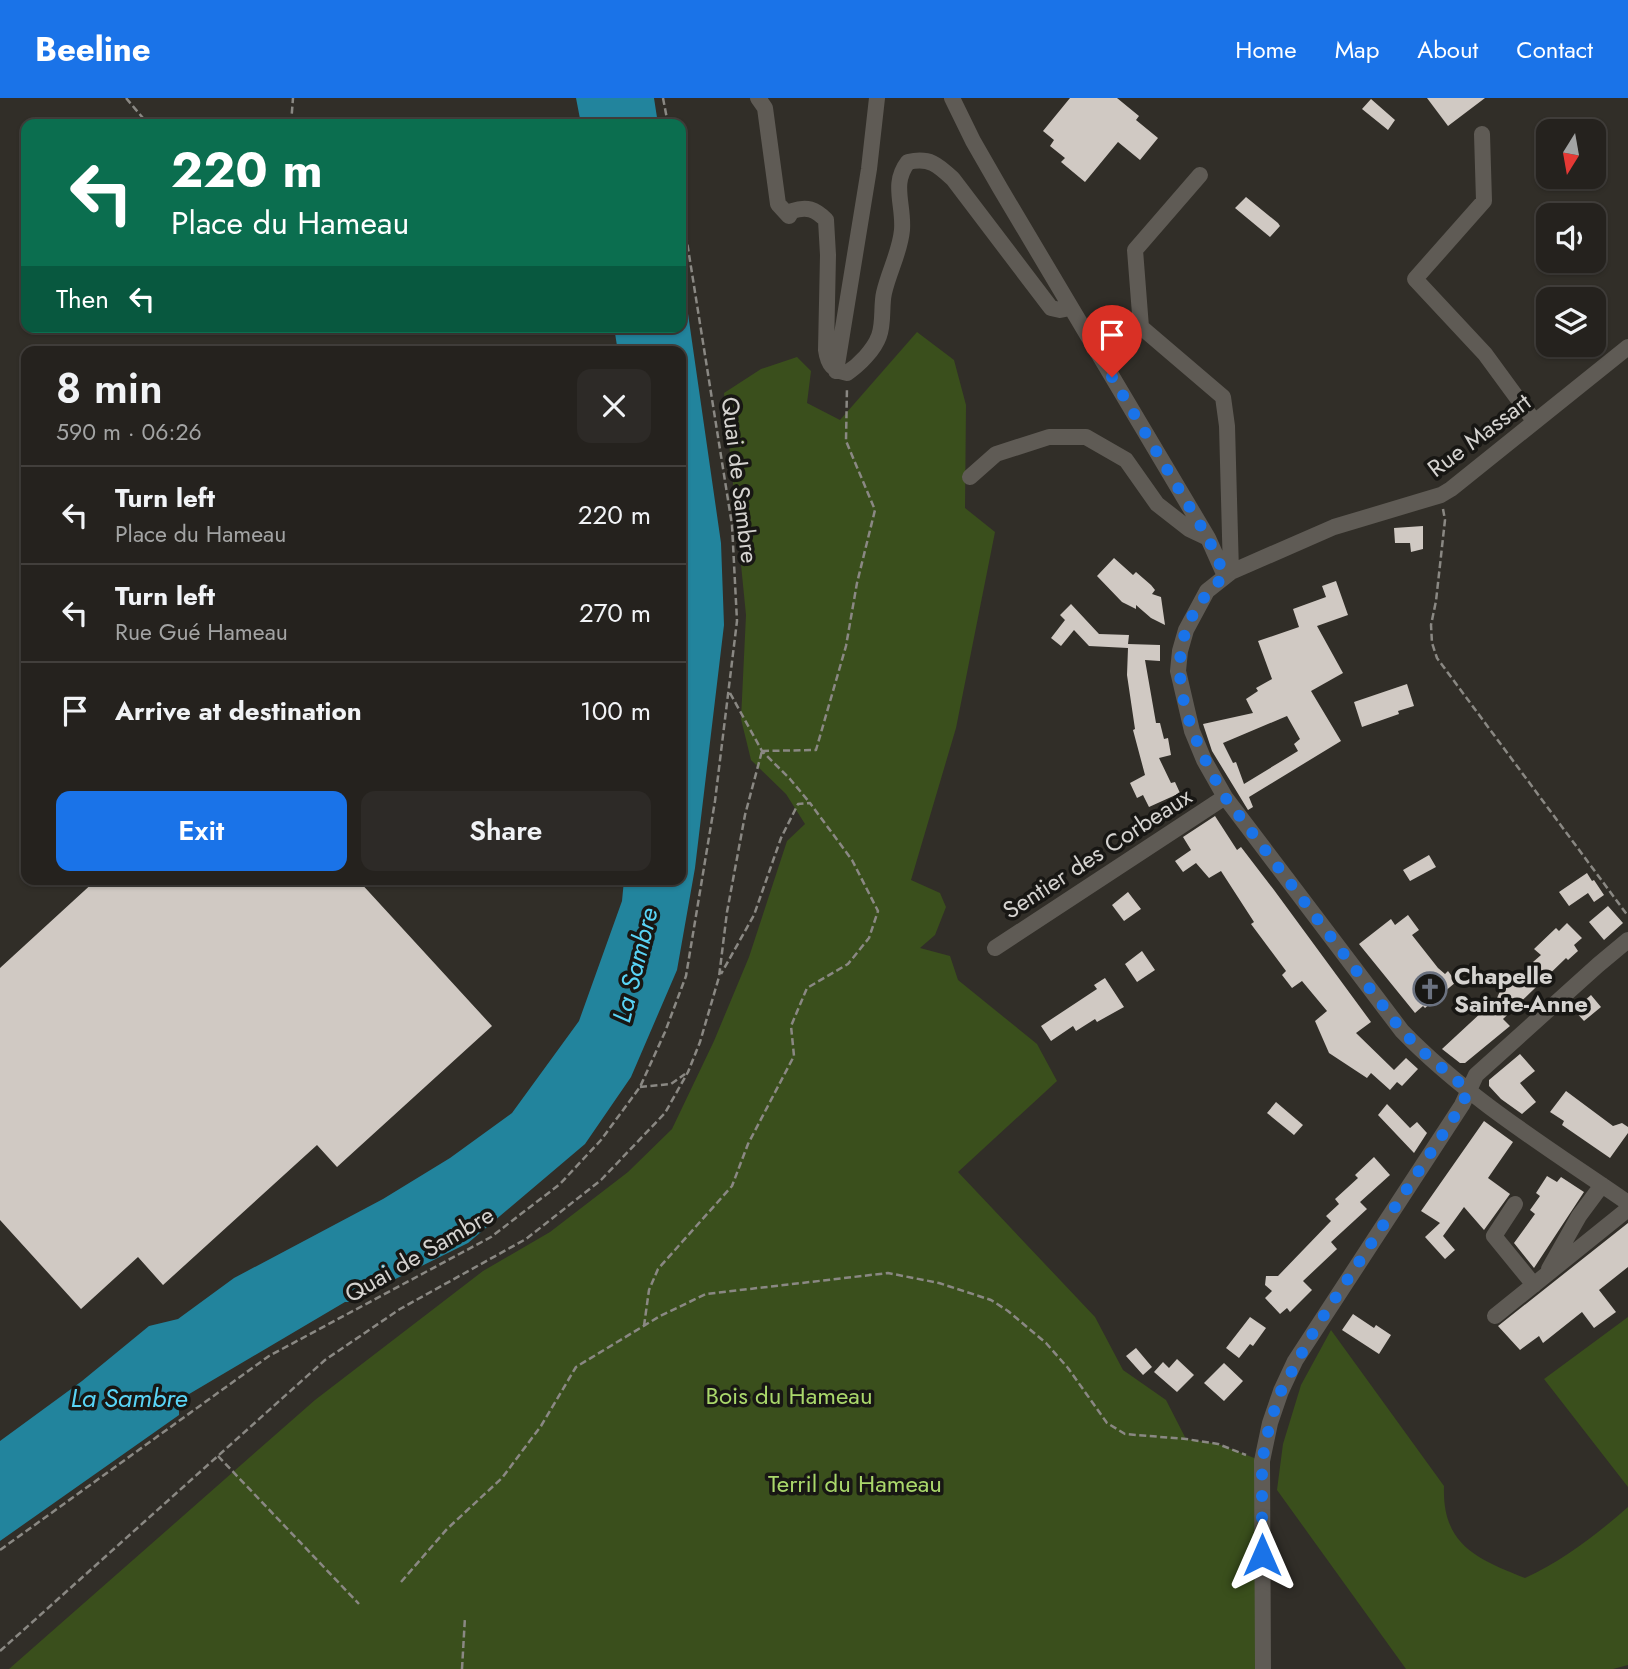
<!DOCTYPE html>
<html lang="en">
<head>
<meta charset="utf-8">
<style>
  :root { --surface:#25221e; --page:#2d2a27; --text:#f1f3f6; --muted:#a3a4a4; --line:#423f3c; --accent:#1a73e8 }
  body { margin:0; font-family:Jost,sans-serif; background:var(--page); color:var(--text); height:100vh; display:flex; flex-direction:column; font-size:26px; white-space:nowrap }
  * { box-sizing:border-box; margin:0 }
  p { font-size:23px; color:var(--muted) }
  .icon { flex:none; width:38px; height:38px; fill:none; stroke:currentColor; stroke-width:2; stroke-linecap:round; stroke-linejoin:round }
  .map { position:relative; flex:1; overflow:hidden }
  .drawer { position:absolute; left:21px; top:248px; width:665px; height:539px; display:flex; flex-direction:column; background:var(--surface); border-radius:14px; box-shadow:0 2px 5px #0004,0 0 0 2px var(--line) }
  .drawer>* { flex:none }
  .banner { position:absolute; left:21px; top:21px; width:665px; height:214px; border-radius:14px; box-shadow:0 2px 5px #0004,0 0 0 2px var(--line); background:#0b6e4f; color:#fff; overflow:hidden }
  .needle { width:46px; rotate:191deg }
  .buttons { position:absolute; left:1536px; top:21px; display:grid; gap:14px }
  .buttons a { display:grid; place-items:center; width:70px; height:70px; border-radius:14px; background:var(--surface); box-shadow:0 2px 5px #0004,0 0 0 2px var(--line); font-size:35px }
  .pin { position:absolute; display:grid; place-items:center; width:60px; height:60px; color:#fff; margin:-72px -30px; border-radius:50% 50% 50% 0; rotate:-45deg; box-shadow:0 0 7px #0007 }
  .pin .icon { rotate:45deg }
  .me { position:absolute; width:77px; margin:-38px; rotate:0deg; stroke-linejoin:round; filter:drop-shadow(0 0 5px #0008) }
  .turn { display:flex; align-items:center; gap:24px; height:147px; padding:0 35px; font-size:32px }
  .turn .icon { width:91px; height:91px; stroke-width:2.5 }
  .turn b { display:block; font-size:49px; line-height:60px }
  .then { display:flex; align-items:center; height:66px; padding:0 35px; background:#0003; gap:14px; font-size:26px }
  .round { display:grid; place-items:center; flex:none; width:74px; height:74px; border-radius:14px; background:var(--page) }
  .head { display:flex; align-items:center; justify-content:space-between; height:119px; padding:0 35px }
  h1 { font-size:42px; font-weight:600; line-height:52px }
  .primary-button { display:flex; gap:14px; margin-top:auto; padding:14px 35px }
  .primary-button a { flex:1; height:80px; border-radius:14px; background:var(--accent); color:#fff; font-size:28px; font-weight:600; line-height:80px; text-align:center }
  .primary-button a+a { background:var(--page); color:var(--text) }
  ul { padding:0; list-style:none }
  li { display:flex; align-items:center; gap:21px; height:98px; padding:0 35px; border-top:2px solid var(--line) }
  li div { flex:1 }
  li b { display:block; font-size:26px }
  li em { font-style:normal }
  header { display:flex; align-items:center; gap:42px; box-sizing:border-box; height:98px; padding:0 35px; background:var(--accent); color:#fff }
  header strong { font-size:33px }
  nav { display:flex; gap:38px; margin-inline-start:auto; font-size:24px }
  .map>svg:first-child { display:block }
  .green { fill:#3a4f1c }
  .water { fill:#22849d }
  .building { fill:#d0c9c3; fill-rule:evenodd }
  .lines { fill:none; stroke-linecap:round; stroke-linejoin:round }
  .path { stroke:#8a8883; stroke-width:2.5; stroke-dasharray:7 3.5; stroke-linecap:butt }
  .minor { stroke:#5f5b55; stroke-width:16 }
  .route { stroke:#1a73e8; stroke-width:12; stroke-dasharray:0 21.6 }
  .labels { text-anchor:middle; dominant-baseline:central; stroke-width:7; stroke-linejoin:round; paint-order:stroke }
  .street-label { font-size:24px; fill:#d5d3d0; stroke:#181714 }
  .poi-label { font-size:24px; font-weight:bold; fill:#d5d3d0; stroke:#181714; text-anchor:start }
  .park-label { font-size:24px; fill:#aad86b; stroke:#181714 }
  .water-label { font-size:26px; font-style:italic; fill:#59d4f6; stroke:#181714 }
</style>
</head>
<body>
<header>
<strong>Beeline</strong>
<nav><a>Home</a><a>Map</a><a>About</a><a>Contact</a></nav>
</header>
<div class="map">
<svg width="1628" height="1571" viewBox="0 0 1628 1571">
  <rect width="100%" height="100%" fill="#312e28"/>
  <path class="green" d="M917,234l37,28 12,45 -1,103 30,24 -39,196 -45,152 29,13 6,14 -11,28 -15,13 30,8 8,24 79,64 20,37 -99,91 137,145 28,53 43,30 20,39 32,5 44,17 1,208h-1254l306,-269 168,-129 67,-39 78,-60 44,-43 42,-88 35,-84 38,-116 18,-17 -19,-30 -35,-34 -10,-41 5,-104 -22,-222 37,-24 36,-12 14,14 -4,32 33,17z
    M1628,1219v170l-84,-108z
    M1331,1232l113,156c-2,59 33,73 81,92 39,-18 71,-43 103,-71v158l-15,4h-207l-129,-179 6,-46 18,-59z"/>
  <path class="water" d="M576,0h78l4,26h-77z
    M681,167l40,278 3,82 -29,243 -18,102 -46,107 -46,67 -117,99 -119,59h-4l-166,98v15l-179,126v-100l82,-60 67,-55 29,-7 56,-41 149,-79 67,-41 62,-45 67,-92 43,-120 2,-21h57v-528h-63l-4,-25h67z"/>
  <path class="building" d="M1070,0h47l22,18 -3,4 22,18 -18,22 -22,-18 -33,40 -24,-20 4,-4 -15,-12 4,-6 -11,-9z
    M1427,0h58l-37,28z
    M1371,1l24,21 -7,10 -26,-21z
    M1246,99l32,26 2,3 -10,11 -35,-29z
    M1423,428v23l-12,3 -1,-9h-15l-1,-15z
    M1114,460l19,17 3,-3 15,13 4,5 -3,4 9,3 4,28 -14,-7 -15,-13v4l-14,-7 -25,-26z
    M1336,483l12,34 -31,11 26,47 -32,18 30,50 -92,56 4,10 -5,3 -36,-59 -9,-27 50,-11 -7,-14 12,-8 -2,-3 16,-9 -14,-38 41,-14 -6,-18 33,-12 -4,-11zM1287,618l13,23 -6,5 4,7 -54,33 -8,-22 -3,1 -10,-20z
    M1071,506l28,30 30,1 -1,9 32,1v16l-15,-1 11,63h4l4,16 4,-1 3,17 -12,3 12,25 4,-1 5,11 -31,14 -6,-12 -6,3 -7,-15 15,-8 -12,-45 2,-1 -8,-54 1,-27 -39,-2 -15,-16 -13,16 -10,-8 14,-18 -5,-5z
    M1407,586l7,22 -16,5 1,3 -37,13 -8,-25z
    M1215,718l22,34 4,-3 33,43 97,132 -15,11 38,37 12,-12 12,11 -16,17 -5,-4 -7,8 -19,-17 -4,5 -38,-25 -14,-32 12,-10 -25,-30 -10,7 -10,-13 4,-4 -35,-47 3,-2 -33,-51 -12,7 -13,-15 -13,9 -8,-11 16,-11 -8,-13z
    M1429,757l7,12 -26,14 -7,-11z
    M1587,775l5,8 2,-1 10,15 -10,7 -6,-9 -19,13 -10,-14z
    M96,782h262l134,146 -155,141 -20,-22 -154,140 -25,-28 -57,52 -81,-89v-252z
    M1128,794l13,17 -17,12 -12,-16z
    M1608,808l15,17 -19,17 -15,-18z
    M1408,817l11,15 -7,5 26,33 7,6 3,-3 8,11 -31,26 -2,-2 -8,7 -56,-69 32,-25 4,6z
    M1567,825l15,15 -8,7 4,6 -10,9 -2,-2 -63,61 7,7 -45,37h-5l-18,-14 55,-51 7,-16h10l21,-18 -2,-2 8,-7 -7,-6 22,-21 3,3z
    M1142,853l13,19 -18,12 -12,-18z
    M1105,880l19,29 -27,15 -2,-3 -19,12 -3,-5 -22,15 -10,-15 56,-37 -3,-4z
    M1591,897l10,12 -17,14 -10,-11z
    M1520,956l15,17 -15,12 16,19 -14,12 -21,-15 -12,-13v-6z
    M1566,993l47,35 9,-3 6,4v6l-18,25 -48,-33 2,-4 -14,-9z
    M1276,1004l27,23 -9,10 -27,-22z
    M1387,1006l23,24 7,-6 10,11 -13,20 -36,-38z
    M1484,1023l29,21 -25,36 22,16 -26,36 -20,-23 -21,29 12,14 -10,9 -20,-22 15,-14 -19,-12z
    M1374,1059l16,18 -30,27 7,7 -36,33 6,7 -34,32 9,9 -22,22 -3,-4 -7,6 -15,-16 7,-7 -7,-6 1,-9h12l53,-55 -5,-5 13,-12 -4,-5 23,-21 -3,-3z
    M1547,1078l10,6 4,-5 23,15 -50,76 -20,-25 21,-29 -5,-4 10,-14 -4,-3z
    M1628,1125v44l-29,23 17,22 -22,16 -12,-16 -39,31 -4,-7 -19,14 -22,-24z
    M1353,1216l21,14 2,-3 15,10 -12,19 -37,-24z
    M1250,1219l16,11 -13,18 -3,-2 -11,14 -13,-10z
    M1136,1250l16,19 -9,8 -17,-19z
    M1177,1261l17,16 -17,17 -23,-20 9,-10 6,6z
    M1224,1265l19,18 -19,20 -20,-18z"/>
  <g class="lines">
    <path class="path" d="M126,0l22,26
      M663,0l5,26
      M291,26l2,-26
      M1443,411l2,11 -9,81 -5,24 1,18 5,15 191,258
      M730,595l32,58 28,28 20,24
      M762,653l54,-1 30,-104 11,-63 18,-73 -29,-69 1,-54
      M640,989l31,-3 14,-10
      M644,1228l5,-36 9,-21 74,-83 16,-42 46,-88 -3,-30 16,-38 41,-24 21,-26 9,-27 -26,-51 -42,-57 -12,1 -17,34 -27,77 -33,59
      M218,1358l141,148
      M0,1452l269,-194 222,-119 69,-53 41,-44 39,-53 25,-55 21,-56 29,-175 22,-180 -5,-96 -51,-321
      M401,1484l46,-53 55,-51 39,-52 35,-59 84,-51 46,-22 182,-21 51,10 52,17 17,11 38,32 22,25 39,55 18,11 61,5 32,5 28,11
      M0,1553l325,-291 75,-51 126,-70 75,-59 64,-67 23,-41 12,-30 19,-65 8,-65 18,-97 17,-64
      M462,1571l3,-52"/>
    <path class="minor" d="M758,0l7,10 13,96 11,12 3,-5c15,-5 23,-2 34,9l2,35 -2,95c2,15 7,20 21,23 12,-8 27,-23 32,-37 5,-13 2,-30 5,-43 5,-22 16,-41 18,-63 2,-26 -11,-46 6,-68 22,-5 30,3 45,17l98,129 9,2 10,-2
      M952,0l21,43 27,47 208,350 17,38
      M1482,36l2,67 -69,78 70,75 49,67
      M1200,77l-65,75 6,77 82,70 4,29 4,146
      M1628,249l-177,142 -10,6 -107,32 -103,45 -24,19 -21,39 -6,21 -2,20 14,60 12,29 21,37 177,234c66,68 148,118 226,172
      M836,273l33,-202 8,-71
      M970,379l26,-23 53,-17h37l40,23 31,44 32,25 19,9
      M995,850l230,-151
      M1515,1106l-21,32 40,49
      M1549,1171l30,-53 23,-31
      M1495,1218l133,-107
      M1263,1571l-1,-208 8,-38 11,-32 14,-30 167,-256 14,-30 122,-110 30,-25"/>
  </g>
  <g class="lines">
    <path class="route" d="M1112,279l96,161 17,38c-76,65 -42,147 0,221l177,234 20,20 46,39 -6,15 -147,224 -34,62 -11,32 -8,38v94"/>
  </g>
  <defs>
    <symbol id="church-ring" viewBox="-11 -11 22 22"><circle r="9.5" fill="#181714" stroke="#6b7280" stroke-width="1.5"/><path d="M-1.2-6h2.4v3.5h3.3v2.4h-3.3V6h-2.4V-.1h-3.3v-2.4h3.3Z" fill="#6b7280"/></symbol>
  </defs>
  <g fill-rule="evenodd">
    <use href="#church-ring" x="1411" y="872" width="38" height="38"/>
  </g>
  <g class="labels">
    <g class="street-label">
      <text transform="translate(1479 337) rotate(-37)">Rue Massart</text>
      <text transform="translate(740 382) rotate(83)">Quai de Sambre</text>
      <text transform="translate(1097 755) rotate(-33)">Sentier des Corbeaux</text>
      <text transform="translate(419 1156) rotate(-30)">Quai de Sambre</text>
    </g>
    <g class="poi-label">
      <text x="1454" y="877">Chapelle<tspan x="1454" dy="28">Sainte-Anne</tspan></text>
    </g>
    <g class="park-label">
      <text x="789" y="1297">Bois du Hameau</text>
      <text x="855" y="1385">Terril du Hameau</text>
    </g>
    <g class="water-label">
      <text transform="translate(635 867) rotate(-76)">La Sambre</text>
      <text x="129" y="1300">La Sambre</text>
    </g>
  </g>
</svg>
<div class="buttons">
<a><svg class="needle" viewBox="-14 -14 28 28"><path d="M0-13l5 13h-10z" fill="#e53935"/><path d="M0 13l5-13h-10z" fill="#a3a4a4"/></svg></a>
<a><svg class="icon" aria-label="sound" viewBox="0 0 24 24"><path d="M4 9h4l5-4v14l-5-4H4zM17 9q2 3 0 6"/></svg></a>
<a><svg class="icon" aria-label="layers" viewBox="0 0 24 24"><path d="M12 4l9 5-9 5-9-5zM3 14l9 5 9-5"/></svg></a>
</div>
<div class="pin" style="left:1112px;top:279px;background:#d93025"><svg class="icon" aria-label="arrive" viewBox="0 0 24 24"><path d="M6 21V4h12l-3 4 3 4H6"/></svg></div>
<svg class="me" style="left:1262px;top:1457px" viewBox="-20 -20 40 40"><path d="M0-17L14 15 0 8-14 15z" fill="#1a73e8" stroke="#fff" stroke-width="4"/></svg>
<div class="banner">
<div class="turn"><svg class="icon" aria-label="left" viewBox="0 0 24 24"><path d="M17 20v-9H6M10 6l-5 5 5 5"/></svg><div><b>220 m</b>Place du Hameau</div></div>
<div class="then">Then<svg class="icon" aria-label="left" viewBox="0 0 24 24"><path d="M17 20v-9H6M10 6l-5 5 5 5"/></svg></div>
</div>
<section class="drawer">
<div class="head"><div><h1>8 min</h1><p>590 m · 06:26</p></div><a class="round"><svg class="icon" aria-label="close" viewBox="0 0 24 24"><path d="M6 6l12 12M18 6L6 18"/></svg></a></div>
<ul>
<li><svg class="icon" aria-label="left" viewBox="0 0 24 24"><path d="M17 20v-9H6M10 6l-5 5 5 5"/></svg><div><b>Turn left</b><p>Place du Hameau</p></div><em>220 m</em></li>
<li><svg class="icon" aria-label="left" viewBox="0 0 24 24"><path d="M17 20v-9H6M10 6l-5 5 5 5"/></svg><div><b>Turn left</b><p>Rue Gué Hameau</p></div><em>270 m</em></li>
<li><svg class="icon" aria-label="arrive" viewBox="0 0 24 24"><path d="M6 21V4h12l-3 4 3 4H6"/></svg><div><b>Arrive at destination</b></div><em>100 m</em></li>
</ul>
<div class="primary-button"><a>Exit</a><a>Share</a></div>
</section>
</div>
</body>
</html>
